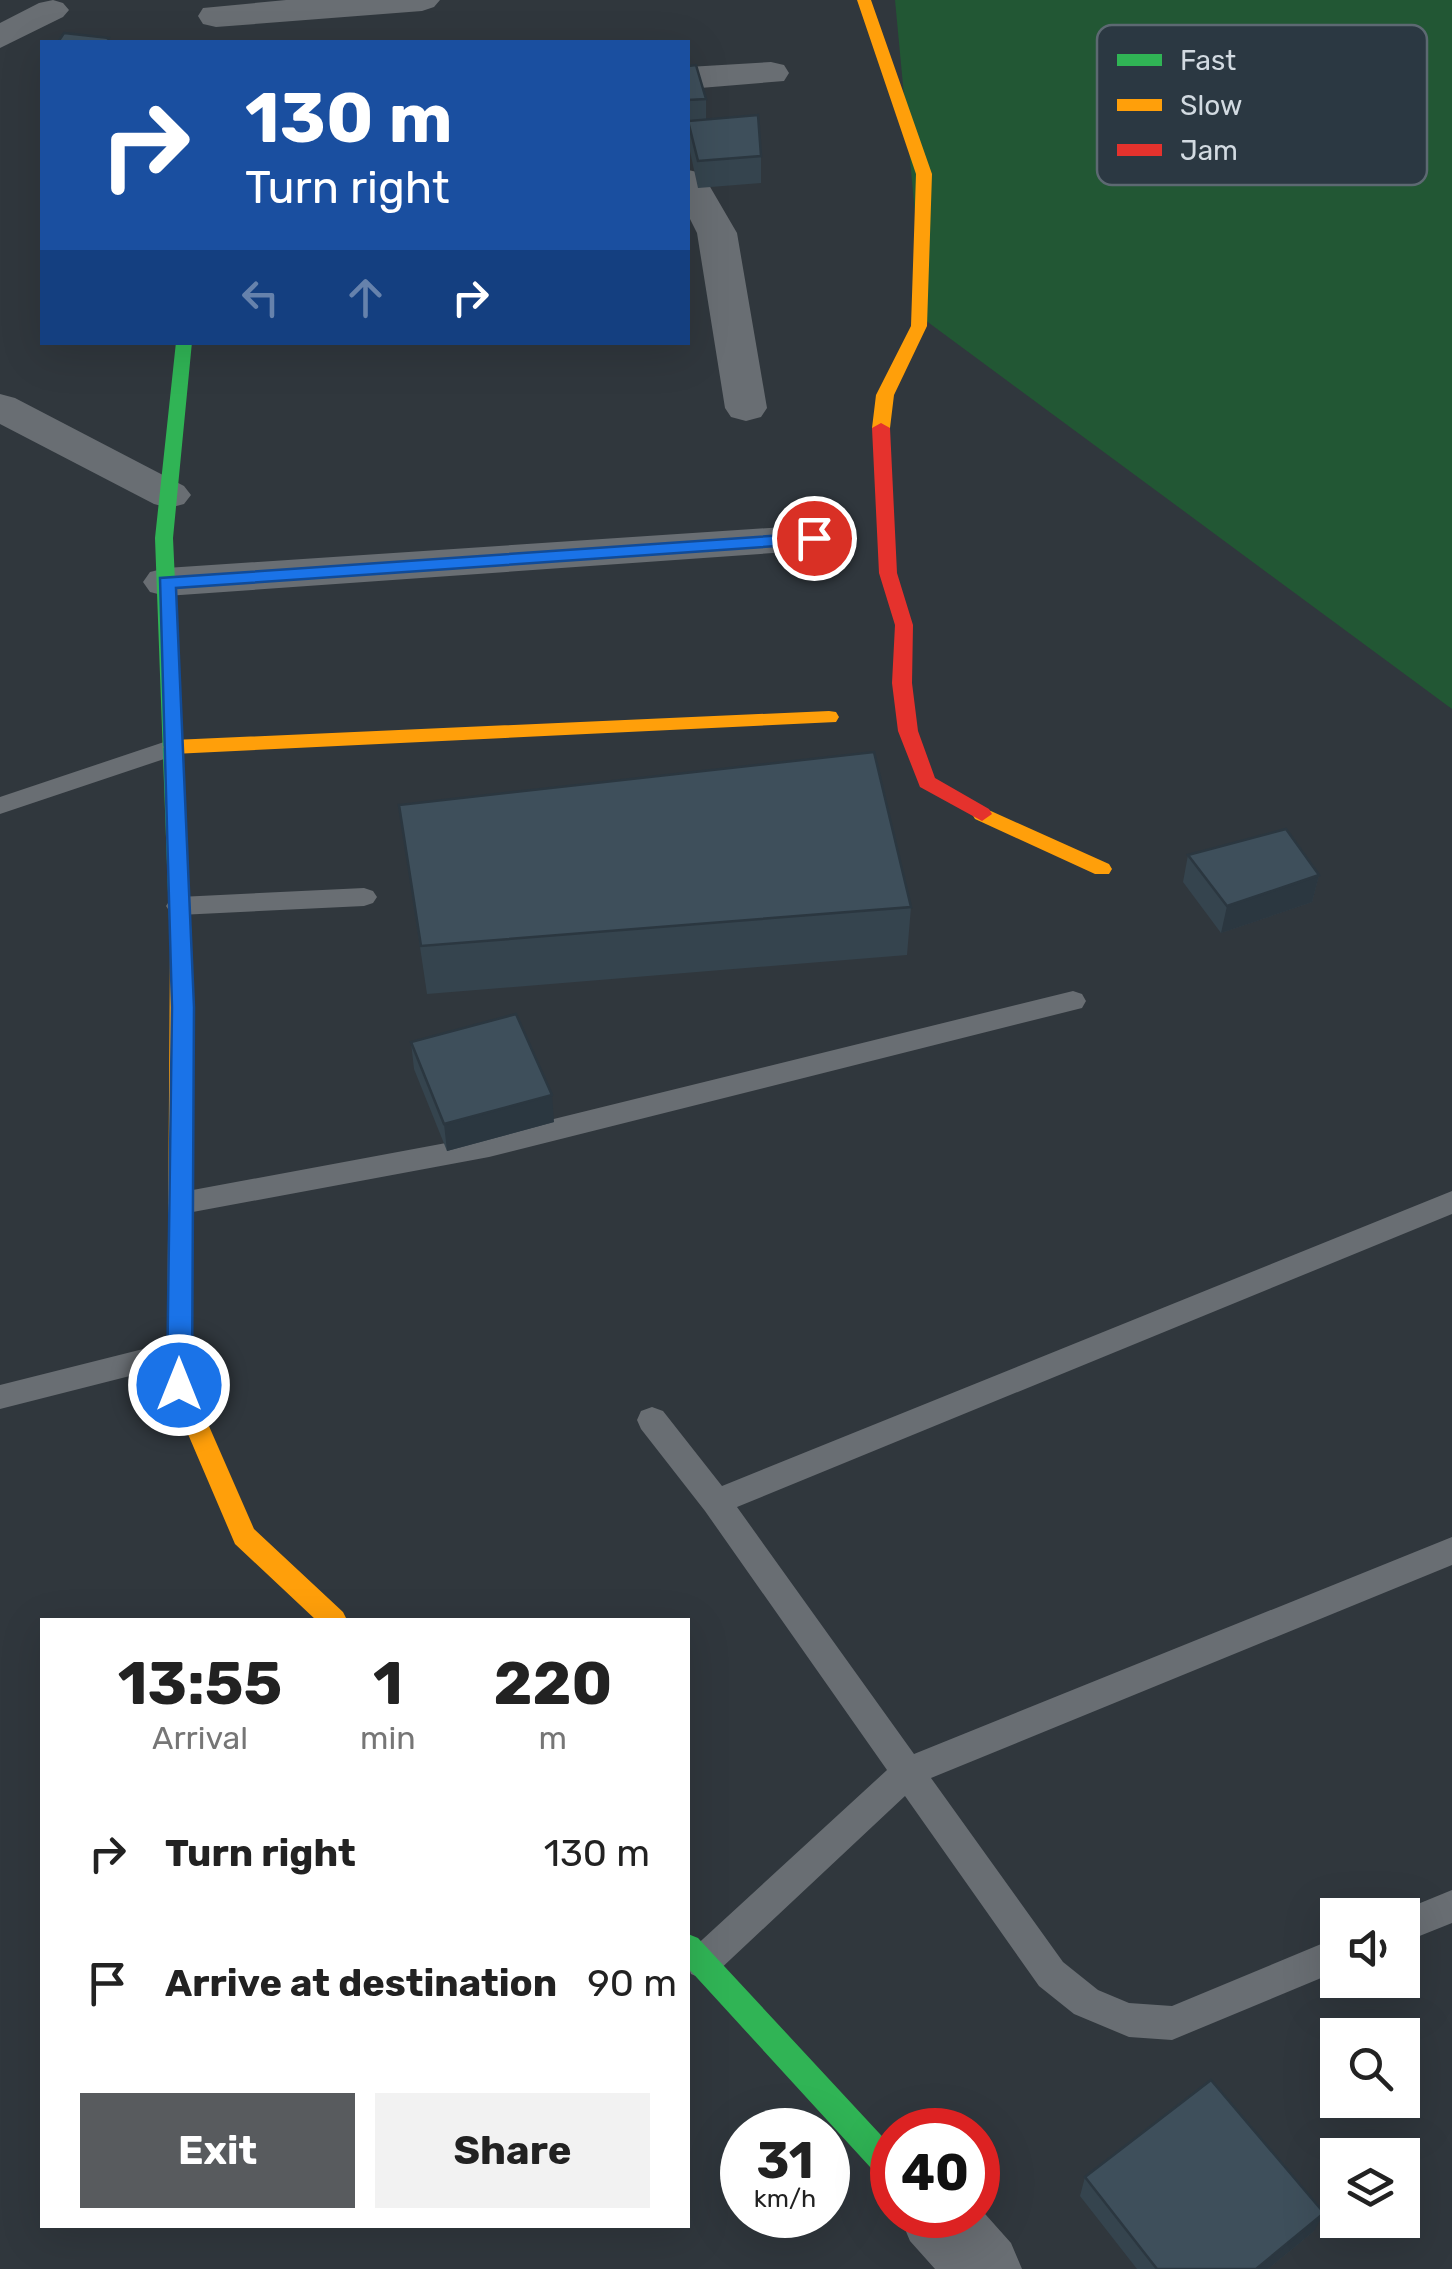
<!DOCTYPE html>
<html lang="en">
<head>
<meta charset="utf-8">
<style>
  :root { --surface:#fff; --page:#f2f2f2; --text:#222; --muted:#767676; --accent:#585b5e }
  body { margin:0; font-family:Rubik,sans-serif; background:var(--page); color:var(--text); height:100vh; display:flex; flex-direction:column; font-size:38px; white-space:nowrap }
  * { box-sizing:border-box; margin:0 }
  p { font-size:32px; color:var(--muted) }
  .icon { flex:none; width:55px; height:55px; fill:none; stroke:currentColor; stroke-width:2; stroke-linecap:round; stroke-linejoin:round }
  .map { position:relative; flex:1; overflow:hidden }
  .side { position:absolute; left:40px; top:1618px; width:650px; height:610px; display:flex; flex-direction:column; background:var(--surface); border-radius:0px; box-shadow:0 10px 40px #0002 }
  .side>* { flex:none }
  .top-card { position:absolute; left:40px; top:40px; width:650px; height:305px; border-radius:0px; box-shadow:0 10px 40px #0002; background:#1a4fa0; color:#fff; overflow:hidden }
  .fabs { position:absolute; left:1320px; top:1898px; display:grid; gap:20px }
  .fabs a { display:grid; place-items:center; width:100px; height:100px; border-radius:0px; background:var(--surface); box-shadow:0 10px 40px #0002; font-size:50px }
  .speed { position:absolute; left:720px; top:2108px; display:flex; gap:20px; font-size:50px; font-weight:700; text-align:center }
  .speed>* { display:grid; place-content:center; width:130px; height:130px; border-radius:50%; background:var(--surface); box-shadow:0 10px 40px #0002; line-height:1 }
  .speed small { font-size:25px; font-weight:400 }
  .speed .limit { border:15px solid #d22; background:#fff; color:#111 }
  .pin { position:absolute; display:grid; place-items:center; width:85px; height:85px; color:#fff; margin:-42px; border:5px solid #fff; border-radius:50%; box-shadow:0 2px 10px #0007 }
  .me { position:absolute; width:110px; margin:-55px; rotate:0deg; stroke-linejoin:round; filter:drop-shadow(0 0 8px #0008) }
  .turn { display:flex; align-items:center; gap:35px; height:210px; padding:0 40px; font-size:45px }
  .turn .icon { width:130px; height:130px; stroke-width:2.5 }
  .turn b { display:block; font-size:70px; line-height:85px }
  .lanes { display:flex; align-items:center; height:95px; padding:0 40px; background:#0003; justify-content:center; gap:50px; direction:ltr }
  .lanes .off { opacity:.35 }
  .eta { display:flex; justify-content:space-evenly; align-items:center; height:170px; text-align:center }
  .eta b { font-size:60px; font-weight:700; line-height:70px }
  .button { display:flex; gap:20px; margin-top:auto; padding:20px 40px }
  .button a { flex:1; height:115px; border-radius:0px; background:var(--accent); color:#fff; font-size:40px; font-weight:700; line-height:115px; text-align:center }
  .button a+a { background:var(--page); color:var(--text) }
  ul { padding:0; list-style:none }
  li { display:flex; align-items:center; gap:30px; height:130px; padding:0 40px }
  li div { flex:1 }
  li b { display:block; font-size:38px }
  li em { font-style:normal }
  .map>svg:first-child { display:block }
  .green { fill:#225734 }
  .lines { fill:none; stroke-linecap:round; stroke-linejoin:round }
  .lane { fill:#696e73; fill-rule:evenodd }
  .street { fill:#696e73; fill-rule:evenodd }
  .fast { fill:#30b455; fill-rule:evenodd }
  .slow { fill:#ff9f0a; fill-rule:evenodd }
  .jam { fill:#e5322d; fill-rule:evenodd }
  .wall { fill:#35444e }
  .shaded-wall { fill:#2b3740 }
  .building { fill:#3e4f5b; stroke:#2b3740; stroke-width:2.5 }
  .route { fill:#1a73e8; stroke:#114b97; stroke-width:2.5 }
  .key { fill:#2b3842; stroke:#5d6972; stroke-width:2.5 }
  .key-label { font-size:28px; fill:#d2dae1 }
</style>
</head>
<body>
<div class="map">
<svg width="1452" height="2269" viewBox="0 0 1452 2269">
  <rect width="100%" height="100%" fill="#30373d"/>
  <path class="green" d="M895,0h557v709l-527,-389z"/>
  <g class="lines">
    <path class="lane" d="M173,739l9,2 3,6 -3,6 -182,61v-17z
      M364,888l9,3 4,6 -4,6 -9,3 -185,9 -9,-3 -4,-6 4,-6 9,-3z
      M1073,991l9,3 4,7 -4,7 -593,149 -307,57 -10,-3 -4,-8 4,-8 10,-3 307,-57z
      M1452,1191v23l-715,293 177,247 538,-217v28l-521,213 132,184 35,28 31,13 43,3 166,-69v34l-166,69 -43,-3 -55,-23 -35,-28 -134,-190 -190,178 -12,5 -12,-5 -3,-8 3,-16 196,-180 -182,-259 -64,-82 -4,-9 4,-9 11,-4 11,4 59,75z
      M179,1340l10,3 5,9 -5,9 -189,48v-24z
      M1452,1890v33l-50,20v-28h-11z"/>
    <path class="street" d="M53,0l10,3 6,7 -6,7 -63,31v-25l39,-20z
      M286,0h154l-6,7 -12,4 -206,16 -13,-3 -5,-8 5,-8z
      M771,62l13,3 5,8 -5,8 -96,8v-22z
      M688,170l14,3 35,60 30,175 -6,9 -15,4 -15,-4 -6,-9 -28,-175 -9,-18z
      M0,394l15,4 169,88 7,9 -7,9 -15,4 -15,-4 -154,-80z
      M814,525l16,4 6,10 -6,10 -664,47 -16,-4 -7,-10 7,-10 16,-4z
      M978,2206l33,37 11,26h-87l-25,-28 -11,-26h79z"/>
    <path class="fast" d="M176,342h16l-19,196 19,409 -11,8 -11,-8 -15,-409z
      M688,1934l10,4 194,209v36l-11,-4 -193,-211z"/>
    <path class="slow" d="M857,0h14l61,174 -5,152 -33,69 -4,33 -9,5 -9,-5 4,-33 35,-69 5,-152z
      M829,711l7,1 3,5 -3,5 -663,32 -10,-7 10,-7z
      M982,807l127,57 3,5 -3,5h-14l-120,-55 -3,-5z
      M181,939l11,8 -1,438 63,144 89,83 4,8h-31l-81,-76 -68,-159 3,-438z"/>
    <path class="jam" d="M881,423l9,5 7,145 16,52 -1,58 6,48 17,47 54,31 3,5 -10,7 -62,-34 -22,-56 -6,-48 3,-58 -16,-52 -7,-145z"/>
  </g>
  <path class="wall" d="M688,66l18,33v20l55,37v27l-63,5 -9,-41z
    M399,805l512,102 -4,48 -480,39z
    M1188,855l131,20 -7,27 -91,31 -38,-51z
    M411,1042l143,80 -107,29 -33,-82z
    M1085,2177l229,54 -46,38h-131l-57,-73z"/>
  <path class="shaded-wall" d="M1319,875l-7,27 -91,31 6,-27z
    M552,1095l2,27 -107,29 -3,-27z
    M1324,2213l-10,18 -46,38h-12z"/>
  <path class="building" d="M64,33l45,5 -2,4h-49z
    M696,65l10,34 -18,1v-34z
    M758,115l3,41 -63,5 -10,-40z
    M874,752l37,155 -490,39 -22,-141z
    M1286,829l33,46 -92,31 -39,-51z
    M516,1014l36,81 -108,29 -33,-82z
    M1211,2080l113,133 -68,56h-99l-72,-92z"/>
  <path class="route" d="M814,533l9,5 -3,5 -644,45 18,419 -2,378 -4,7h-17l-4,-7 5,-378 -12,-429z"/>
  <rect x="1097" y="25" width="330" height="160" rx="15" class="key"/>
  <rect x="1117" y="54" width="45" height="12" fill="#30b455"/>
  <rect x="1117" y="99" width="45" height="12" fill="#ff9f0a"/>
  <rect x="1117" y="144" width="45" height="12" fill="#e5322d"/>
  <g class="key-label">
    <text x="1180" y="70">Fast</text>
    <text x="1180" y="115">Slow</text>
    <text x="1180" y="160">Jam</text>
  </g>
</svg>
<div class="fabs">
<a><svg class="icon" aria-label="sound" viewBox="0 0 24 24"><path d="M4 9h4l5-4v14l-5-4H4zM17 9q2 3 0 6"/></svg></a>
<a><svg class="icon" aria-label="search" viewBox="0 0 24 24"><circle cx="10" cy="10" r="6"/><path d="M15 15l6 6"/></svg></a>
<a><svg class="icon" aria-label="layers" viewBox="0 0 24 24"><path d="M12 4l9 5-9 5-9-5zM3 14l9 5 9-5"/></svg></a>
</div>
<div class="speed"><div>31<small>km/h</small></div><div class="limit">40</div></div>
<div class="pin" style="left:814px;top:538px;background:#d93025"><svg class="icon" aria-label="arrive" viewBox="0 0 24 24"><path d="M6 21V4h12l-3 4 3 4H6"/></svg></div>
<svg class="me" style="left:179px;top:1385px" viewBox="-20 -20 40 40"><circle r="17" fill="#1a73e8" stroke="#fff" stroke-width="3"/><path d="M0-11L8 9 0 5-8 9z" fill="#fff"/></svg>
<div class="top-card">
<div class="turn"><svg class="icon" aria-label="right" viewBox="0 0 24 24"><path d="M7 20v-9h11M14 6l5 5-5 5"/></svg><div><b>130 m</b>Turn right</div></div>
<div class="lanes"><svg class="icon off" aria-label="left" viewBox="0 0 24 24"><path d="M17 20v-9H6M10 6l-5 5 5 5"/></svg><svg class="icon off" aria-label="ahead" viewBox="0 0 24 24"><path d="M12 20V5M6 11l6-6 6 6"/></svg><svg class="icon" aria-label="right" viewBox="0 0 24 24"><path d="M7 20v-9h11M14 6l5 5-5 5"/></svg></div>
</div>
<section class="side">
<div class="eta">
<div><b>13:55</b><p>Arrival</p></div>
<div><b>1</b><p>min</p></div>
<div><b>220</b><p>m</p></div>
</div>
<ul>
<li><svg class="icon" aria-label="right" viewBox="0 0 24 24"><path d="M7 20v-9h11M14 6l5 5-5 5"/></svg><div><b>Turn right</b></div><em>130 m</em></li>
<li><svg class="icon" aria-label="arrive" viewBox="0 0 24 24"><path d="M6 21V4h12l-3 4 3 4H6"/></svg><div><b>Arrive at destination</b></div><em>90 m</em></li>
</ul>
<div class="button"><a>Exit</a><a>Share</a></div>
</section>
</div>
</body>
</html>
